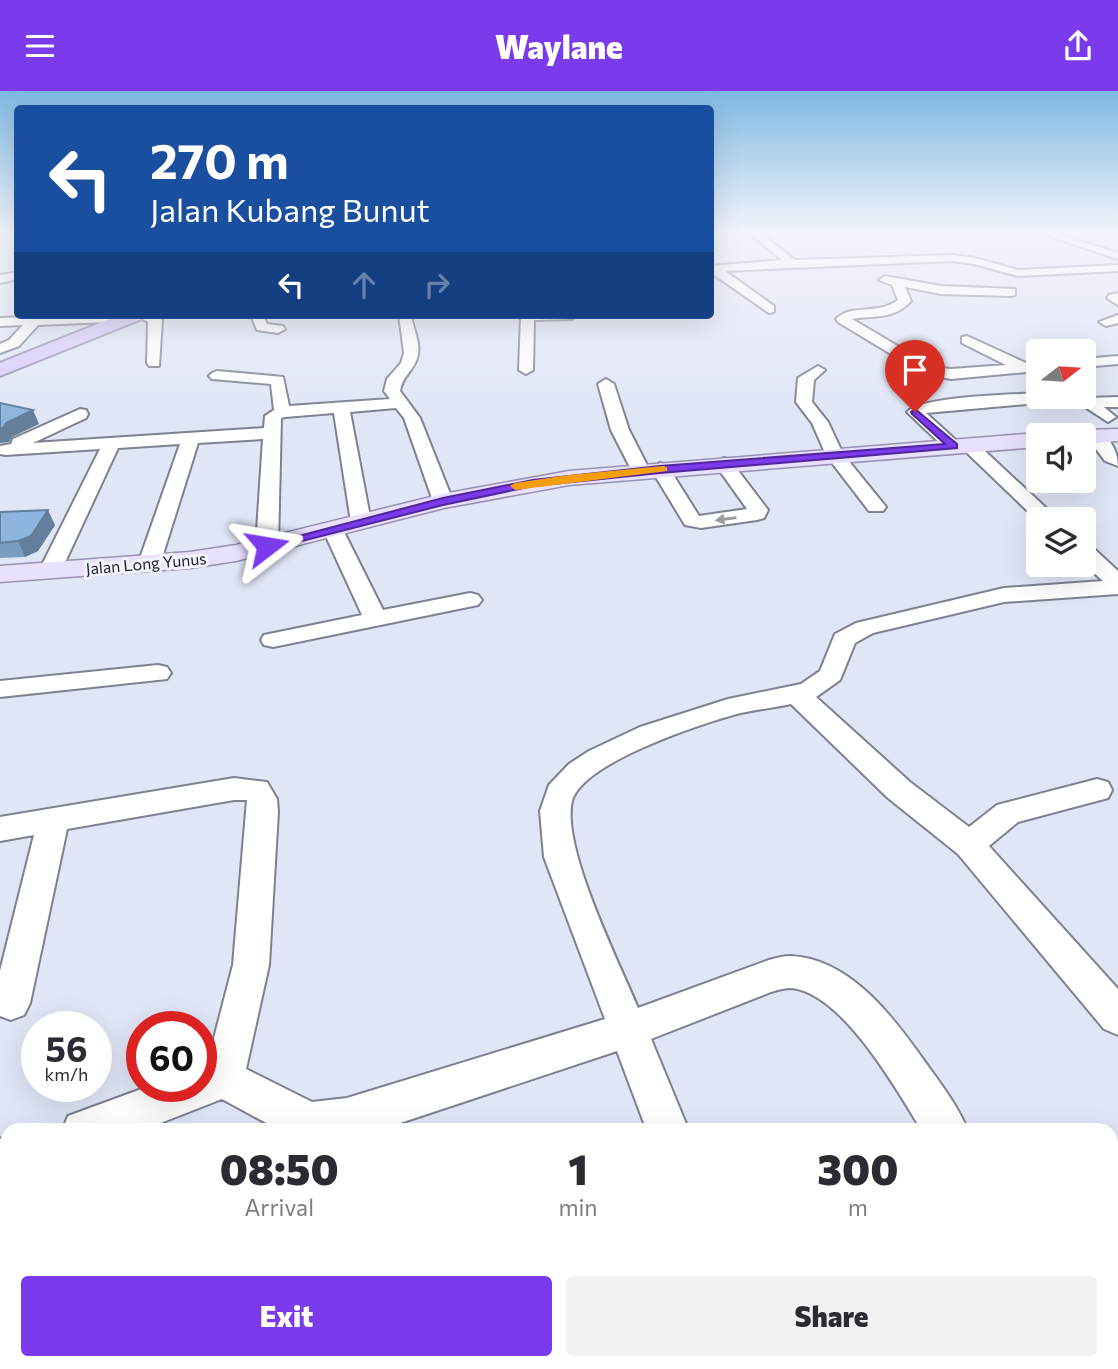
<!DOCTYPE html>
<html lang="en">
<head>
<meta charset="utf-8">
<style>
  :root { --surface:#fff; --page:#f2f2f3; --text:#2b2b33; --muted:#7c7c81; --accent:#7c3aed }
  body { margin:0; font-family:Commissioner,sans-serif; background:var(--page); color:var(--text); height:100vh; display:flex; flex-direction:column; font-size:26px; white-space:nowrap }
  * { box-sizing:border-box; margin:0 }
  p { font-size:23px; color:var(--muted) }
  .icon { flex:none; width:38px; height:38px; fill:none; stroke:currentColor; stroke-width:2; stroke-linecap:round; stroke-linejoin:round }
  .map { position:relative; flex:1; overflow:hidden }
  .sheet { position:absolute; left:0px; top:1032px; width:1118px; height:247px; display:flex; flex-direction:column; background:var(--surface); border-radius:21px 21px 0 0; box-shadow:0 7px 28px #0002 }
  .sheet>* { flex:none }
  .hud { position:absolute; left:14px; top:14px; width:700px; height:214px; border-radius:7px; box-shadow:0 7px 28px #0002; background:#1a4fa0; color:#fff; overflow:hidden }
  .needle { width:46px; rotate:73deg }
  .fabs { position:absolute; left:1026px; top:248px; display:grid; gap:14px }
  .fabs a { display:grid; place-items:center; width:70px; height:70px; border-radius:7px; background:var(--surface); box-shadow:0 7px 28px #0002; font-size:35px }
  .speed { position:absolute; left:21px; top:920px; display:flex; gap:14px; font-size:35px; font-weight:700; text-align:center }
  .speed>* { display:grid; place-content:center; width:91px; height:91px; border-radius:50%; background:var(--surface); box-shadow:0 7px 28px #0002; line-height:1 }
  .speed small { font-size:18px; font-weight:400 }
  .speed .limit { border:10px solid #d22; background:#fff; color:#111 }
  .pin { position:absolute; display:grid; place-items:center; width:60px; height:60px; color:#fff; margin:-72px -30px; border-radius:50% 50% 50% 0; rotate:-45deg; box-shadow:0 0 7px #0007 }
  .pin .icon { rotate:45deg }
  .me { position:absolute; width:77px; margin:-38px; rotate:76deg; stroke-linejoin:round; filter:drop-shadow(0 0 5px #0008) }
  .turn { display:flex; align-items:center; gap:24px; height:147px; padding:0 21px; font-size:32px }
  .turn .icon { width:91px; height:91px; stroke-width:2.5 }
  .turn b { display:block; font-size:49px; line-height:60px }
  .lanes { display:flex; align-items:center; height:66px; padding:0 21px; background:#0003; justify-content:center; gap:35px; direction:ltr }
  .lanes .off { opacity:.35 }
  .eta { display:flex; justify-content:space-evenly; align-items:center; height:119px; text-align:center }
  .eta b { font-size:42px; font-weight:800; line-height:49px }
  .button { display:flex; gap:14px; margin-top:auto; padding:14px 21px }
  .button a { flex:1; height:80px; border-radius:7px; background:var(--accent); color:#fff; font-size:28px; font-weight:800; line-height:80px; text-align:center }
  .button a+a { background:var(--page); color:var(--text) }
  header { display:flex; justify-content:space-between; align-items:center; height:91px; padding:0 21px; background:var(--accent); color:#fff; font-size:32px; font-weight:800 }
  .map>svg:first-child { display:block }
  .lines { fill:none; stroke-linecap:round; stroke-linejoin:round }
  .minor-casing { stroke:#7d8190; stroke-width:4 }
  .major-casing { stroke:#9890b0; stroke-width:3 }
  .highway-casing { stroke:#9890b0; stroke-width:4 }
  .minor { fill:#fff; fill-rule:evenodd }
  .major { fill:#e8e0fd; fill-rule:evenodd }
  .highway { fill:#d9ccfb; fill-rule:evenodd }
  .wall { fill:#7a9cbf }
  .shaded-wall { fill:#637f9b }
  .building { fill:#8eb5de; stroke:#637f9b; stroke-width:2 }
  .oneway { fill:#9a9b9d }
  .route { fill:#7c3aed; stroke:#51269a; stroke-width:2 }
  .slow { fill:#f59e0b }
  .labels { text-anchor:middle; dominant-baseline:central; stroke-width:6; stroke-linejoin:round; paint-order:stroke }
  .far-street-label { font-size:16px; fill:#1f2026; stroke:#f1f3fe }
</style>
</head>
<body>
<header><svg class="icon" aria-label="menu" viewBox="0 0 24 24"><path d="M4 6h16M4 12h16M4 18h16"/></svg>Waylane<svg class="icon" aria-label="share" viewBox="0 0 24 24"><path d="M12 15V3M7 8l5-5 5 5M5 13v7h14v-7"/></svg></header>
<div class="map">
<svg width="1118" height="1278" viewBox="0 0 1118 1278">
  <rect width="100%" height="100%" fill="#e1e6f7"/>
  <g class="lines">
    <defs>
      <path id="minor" d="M749,142h11l35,27 157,-5 23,3 43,12 100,-5v6l-100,5 -44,-12 -22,-3 -227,10 49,35v6l-5,1 -59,-41v-6l72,-6z
        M1040,142h15l63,20v6z
        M18,181v7l-18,4v-8z
        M885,185l56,10 74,3v6l-4,1 -70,-2 -36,-7 6,14c-17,19 -36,14 -59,18l81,48 18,2 55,-4 -44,-22v-6l5,-1 59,27h12v8l-87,8 -27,-5 -86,-52 -2,-3c16,-16 40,-3 62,-19l-6,-15 -13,-5z
        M1118,202v12l-11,-7 2,-3z
        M84,224h29l3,3 -7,4 -71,3 -19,21 -19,7v-9l9,-4 14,-15 -23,1v-8z
        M135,224h18l9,5 -3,46h-10l-2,-3 1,-41z
        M251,224h12l4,9 16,2 2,3 -7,4 -21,-3z
        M399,224h12c2,15 12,31 5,46 -5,12 -14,16 -16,30l20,27 33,83 -3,4 -7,2 -10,-6 -29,-83 -8,-10 -46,4 21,110 -3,4h-14l-3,-4 -17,-109 -49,4 -4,1 -3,128 -3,5h-16l-3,-5 7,-107 -65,4 -38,121 -3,5h-16l-3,-5 42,-120 -62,4 -57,123 -3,5h-16l-3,-5 61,-122 -95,6 -5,-1v-8l11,-2 2,-5 67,-30 6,1 2,4 -2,4 -53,25 231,-15 1,-12 9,-6 -3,-26 -59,-5 -3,-3 3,-3 5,-2 66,6 6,29 101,-7 -6,-8 3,-12 14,-16 3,-10z
        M521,224h57l-6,4 -38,1 -1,50 -7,4 -7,-4z
        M1118,224v8l-12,3 -7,-4z
        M1118,265v8l-35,3v-8z
        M818,275l7,4 -11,10 -2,22 16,20 15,32 43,53 -3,4h-14l-43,-56 -14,-32 -16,-21 2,-24z
        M606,288l8,5 15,46 21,41 -2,4h-14l-23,-45 -13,-46z
        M1038,302v4h19l-8,5 -123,11 34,31 8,-4 6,1 85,79 -21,1 -77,-74 -8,4 -6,-1 -40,-38c15,-16 105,-17 131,-19z
        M1118,306v10h-14l12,10 -8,5 -29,-19 8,-5z
        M1096,341c15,4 22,21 22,34l-13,-5 -18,-24z
        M724,367l6,2 38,50 -4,8 -7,2 -56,8 -16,-3 -34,-56 9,-6 7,2 32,51 48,-7 -32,-45z
        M333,433l7,2 3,4 40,80 87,-17 8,2 4,5 -4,5 -205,42 -9,-2 -3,-5 3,-5 98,-20 -39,-85 3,-4z
        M1083,454l8,1 27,25v23l-114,8 -131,31 -18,10 -15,37 -24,17 94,85 59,45 28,-22 100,-26 11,3 4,8 -4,8 -90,24 -29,24 129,143v46l-14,-6 -146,-175 -70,-56 -97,-94c-19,4 -39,6 -58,11 -35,10 -151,48 -161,86 -11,46 47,161 66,207l131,-48c7,-2 14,-4 21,-4 60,2 104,62 135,106 16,22 33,44 43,69h-46c-25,-41 -79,-137 -130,-143 -7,0 -15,2 -21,4l-120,47 38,92h-42l-30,-80 -241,80h-95l-59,-32 -82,32h-78l6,-15 79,-29h54v-20l6,-2 26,-100 14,-165h-13l-167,29 -37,174 -6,12 -13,5 -11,-4v-45l34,-136 -34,6v-24l234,-39 33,4 10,17 1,13 -9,153 -23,104 66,33 35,-4 258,-79 -61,-162 -4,-46 9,-26 20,-21 20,-13 51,-24 88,-28 73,-15 19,-13 15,-37 21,-11 148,-35 99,-7 -20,-18z
        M158,574l9,2 4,6 -4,6 -167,18v-16z
        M7,1045v44l-7,3v-44z
        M1111,1250l7,3v25h-38l-2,-6h33z
        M731,1272h51l2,6h-52z"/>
      <path id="major" d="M1118,338v12l-35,3v-8h-10l10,-6z
        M1038,342l8,3h-8v11l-469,38 -125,23 -208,53 -46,7 -190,14v-16l190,-14 46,-7 207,-51 126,-23z"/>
      <path id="highway" d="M120,224h25l-3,4 -142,57v-13z"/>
    </defs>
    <use href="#minor" class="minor-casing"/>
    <use href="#major" class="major-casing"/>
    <use href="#highway" class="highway-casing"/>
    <use href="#minor" class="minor"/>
    <use href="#major" class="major"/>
    <use href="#highway" class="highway"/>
  </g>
  <path class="wall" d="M0,421l55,13 -17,26 -13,6 -25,1z"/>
  <path class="shaded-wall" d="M33,319l6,14 -27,13 -3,5 -9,1v-15l6,-5z
    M48,419l7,15 -17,26 -13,6 -7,-16z"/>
  <path class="building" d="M0,312l33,7 -27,13 -3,5h-3z
    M48,419l-17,26 -13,5 -18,2v-31z"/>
  <defs><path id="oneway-solid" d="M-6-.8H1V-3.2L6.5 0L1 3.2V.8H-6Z" transform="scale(1.75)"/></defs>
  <use class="oneway" href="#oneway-solid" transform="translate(726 428) rotate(172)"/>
  <linearGradient id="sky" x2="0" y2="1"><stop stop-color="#7fb8e2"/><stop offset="0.44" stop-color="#f2f4fb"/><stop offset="1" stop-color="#f2f4fb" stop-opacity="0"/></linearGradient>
  <rect width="1118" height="321" fill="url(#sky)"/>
  <path class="route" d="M915,318l42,35v4l-297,25 -127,13 -90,19 -176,45 -6,-4 182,-48 90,-18 127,-14 285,-22 -33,-30 -1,-2z"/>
  <path class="slow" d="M663,375l4,1v4l-152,19 -5,-4 5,-3 54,-8z"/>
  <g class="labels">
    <g class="far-street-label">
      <text transform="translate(146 472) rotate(-5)">Jalan Long Yunus</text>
    </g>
  </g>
</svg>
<div class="fabs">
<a><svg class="needle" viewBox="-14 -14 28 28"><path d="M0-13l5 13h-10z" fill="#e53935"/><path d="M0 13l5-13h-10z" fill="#7c7c81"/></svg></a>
<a><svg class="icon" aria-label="sound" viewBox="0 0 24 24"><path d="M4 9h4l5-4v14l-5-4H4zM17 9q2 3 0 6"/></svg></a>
<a><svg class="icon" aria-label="layers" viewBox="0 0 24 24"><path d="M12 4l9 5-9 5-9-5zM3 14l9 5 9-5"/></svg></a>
</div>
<div class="speed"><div>56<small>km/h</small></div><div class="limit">60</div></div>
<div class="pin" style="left:915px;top:321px;background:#d93025"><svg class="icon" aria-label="arrive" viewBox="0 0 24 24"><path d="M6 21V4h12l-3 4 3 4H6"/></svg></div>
<svg class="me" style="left:267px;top:455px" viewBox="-20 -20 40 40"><path d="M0-17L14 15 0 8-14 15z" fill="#7c3aed" stroke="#fff" stroke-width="4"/></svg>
<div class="hud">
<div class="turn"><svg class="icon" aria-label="left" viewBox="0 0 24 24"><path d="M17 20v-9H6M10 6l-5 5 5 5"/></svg><div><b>270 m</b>Jalan Kubang Bunut</div></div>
<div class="lanes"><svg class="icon" aria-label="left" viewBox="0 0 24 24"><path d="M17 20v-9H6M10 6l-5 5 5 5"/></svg><svg class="icon off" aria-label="ahead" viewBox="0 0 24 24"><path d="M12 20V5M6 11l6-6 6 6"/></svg><svg class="icon off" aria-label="right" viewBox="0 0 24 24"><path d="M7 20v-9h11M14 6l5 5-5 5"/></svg></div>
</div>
<section class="sheet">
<div class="eta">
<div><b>08:50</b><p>Arrival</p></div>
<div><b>1</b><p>min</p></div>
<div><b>300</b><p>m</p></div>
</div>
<div class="button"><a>Exit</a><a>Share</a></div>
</section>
</div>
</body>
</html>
